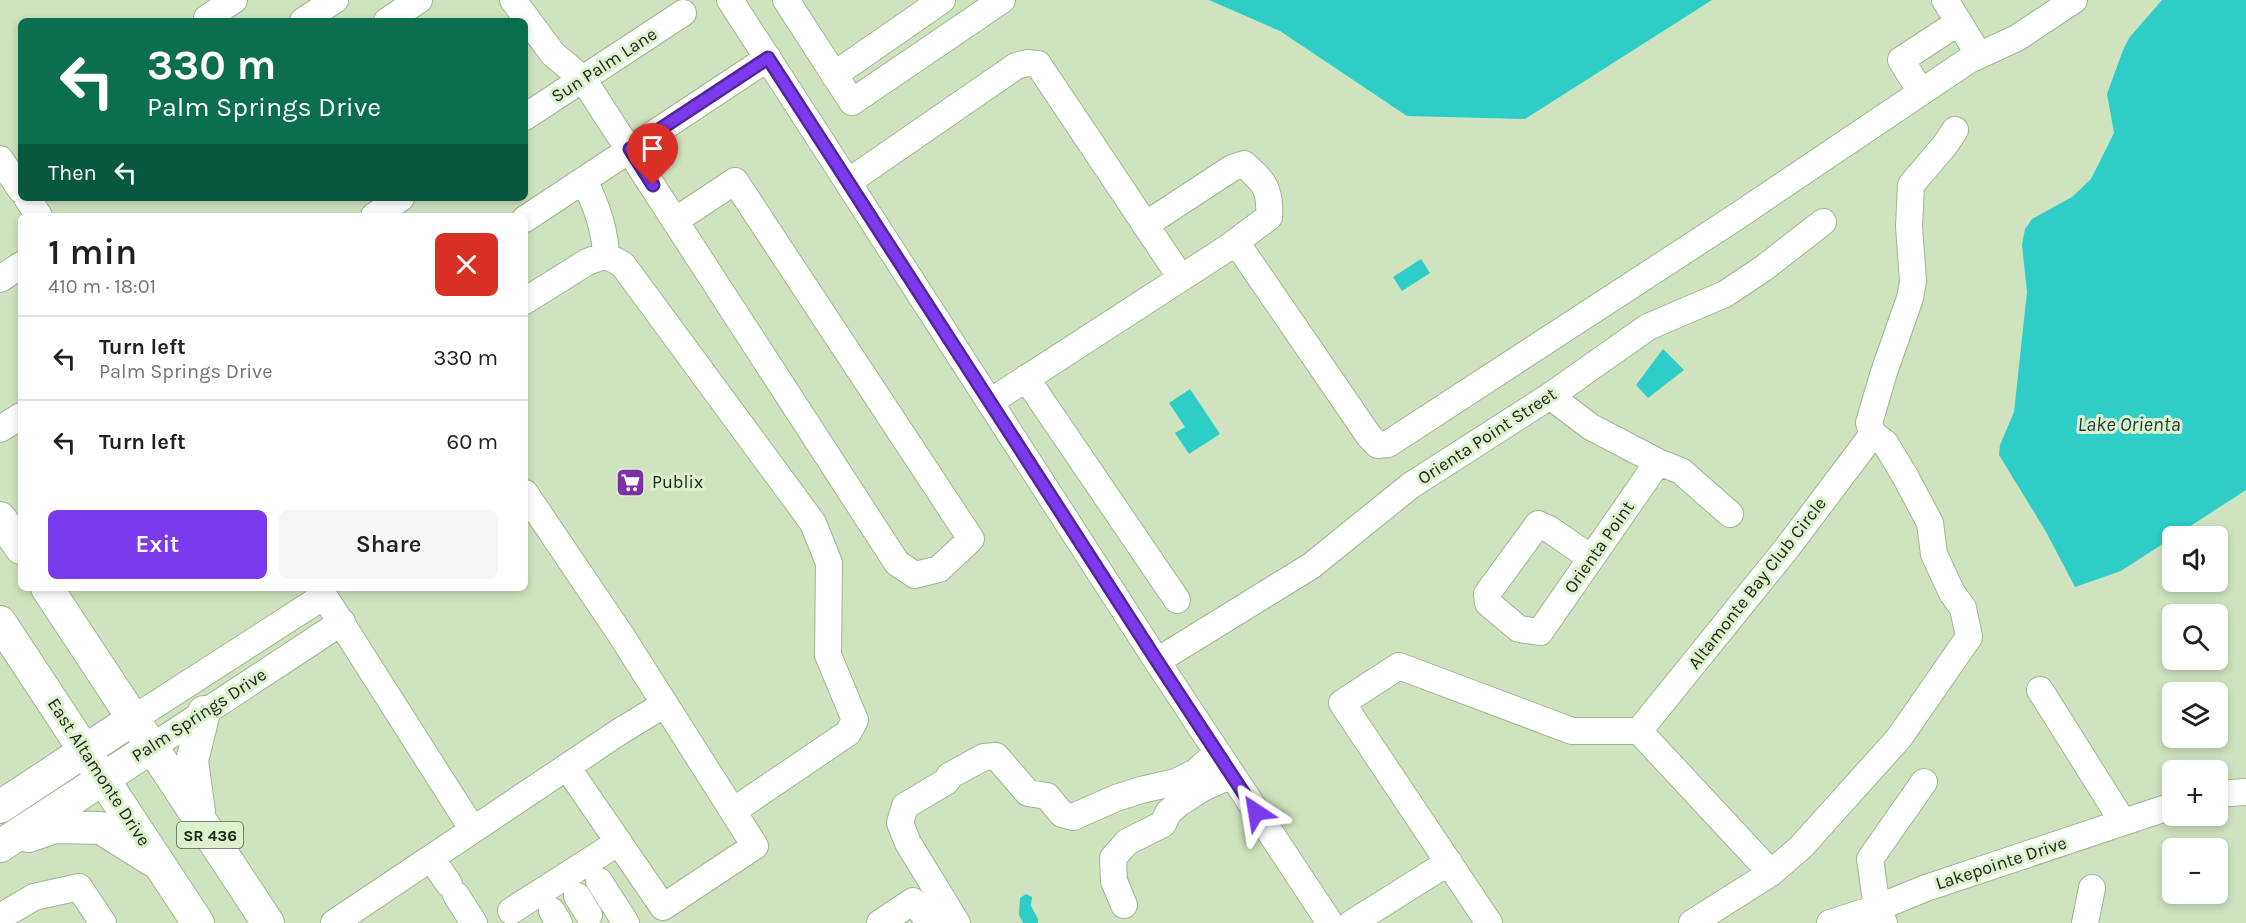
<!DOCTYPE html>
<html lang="en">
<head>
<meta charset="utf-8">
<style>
  :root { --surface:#fff; --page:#f6f6f6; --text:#202124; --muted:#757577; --line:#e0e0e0; --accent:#7c3aed }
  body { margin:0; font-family:Karla,sans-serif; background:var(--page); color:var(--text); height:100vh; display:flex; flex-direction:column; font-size:22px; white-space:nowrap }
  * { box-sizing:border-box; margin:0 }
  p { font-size:20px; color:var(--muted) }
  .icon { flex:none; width:33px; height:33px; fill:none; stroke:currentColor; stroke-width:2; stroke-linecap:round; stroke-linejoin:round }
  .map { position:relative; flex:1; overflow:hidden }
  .sheet { position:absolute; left:18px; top:213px; width:510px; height:378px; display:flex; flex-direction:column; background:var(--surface); border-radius:9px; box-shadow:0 3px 9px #0003 }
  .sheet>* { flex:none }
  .hud { position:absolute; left:18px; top:18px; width:510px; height:183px; border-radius:9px; box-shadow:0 3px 9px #0003; background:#0b6e4f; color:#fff; overflow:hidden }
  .fabs { position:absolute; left:2162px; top:526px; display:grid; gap:12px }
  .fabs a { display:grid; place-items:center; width:66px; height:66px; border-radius:9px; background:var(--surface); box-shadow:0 3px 9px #0003; font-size:30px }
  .pin { position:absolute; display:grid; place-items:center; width:51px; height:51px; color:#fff; margin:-62px -26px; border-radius:50% 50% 50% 0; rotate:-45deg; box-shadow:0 0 6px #0007 }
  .pin .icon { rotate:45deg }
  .me { position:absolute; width:66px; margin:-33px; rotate:327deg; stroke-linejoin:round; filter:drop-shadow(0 0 4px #0008) }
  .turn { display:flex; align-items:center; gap:21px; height:126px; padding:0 30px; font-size:27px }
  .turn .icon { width:78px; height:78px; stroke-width:2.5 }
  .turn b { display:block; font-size:42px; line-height:51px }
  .then { display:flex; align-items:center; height:57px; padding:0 30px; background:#0003; gap:12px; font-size:22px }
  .round { display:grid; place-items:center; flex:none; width:63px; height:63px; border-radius:9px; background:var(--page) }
  .headline { display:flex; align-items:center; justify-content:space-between; height:102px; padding:0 30px }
  h1 { font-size:36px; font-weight:600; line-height:45px }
  .cta { display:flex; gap:12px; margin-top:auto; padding:12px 30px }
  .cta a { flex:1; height:69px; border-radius:9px; background:var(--accent); color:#fff; font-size:24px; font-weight:600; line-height:69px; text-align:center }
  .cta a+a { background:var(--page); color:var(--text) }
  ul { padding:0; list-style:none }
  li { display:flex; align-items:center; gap:18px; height:84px; padding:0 30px; border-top:2px solid var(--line) }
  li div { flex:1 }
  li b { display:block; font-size:22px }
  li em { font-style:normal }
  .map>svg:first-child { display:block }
  .water { fill:#2ecdc7 }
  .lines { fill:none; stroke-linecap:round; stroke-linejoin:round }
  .minor-casing { stroke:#a1b491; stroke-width:28 }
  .major-casing { stroke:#a1b491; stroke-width:34 }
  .minor { stroke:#fff; stroke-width:26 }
  .major { stroke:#fff; stroke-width:32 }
  .route-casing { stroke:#51269a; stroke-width:15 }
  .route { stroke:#7c3aed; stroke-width:10 }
  .labels { text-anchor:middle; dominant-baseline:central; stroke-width:6; stroke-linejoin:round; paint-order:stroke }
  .shield { fill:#dcf1cc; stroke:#55614c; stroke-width:1.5 }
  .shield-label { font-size:16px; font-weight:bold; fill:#1b2315 }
  .street-label { font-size:18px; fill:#1b2315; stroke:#dcf1cc }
  .poi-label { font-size:18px; fill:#1b2315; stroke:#dcf1cc; text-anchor:start }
  .water-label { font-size:20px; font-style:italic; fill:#1a3937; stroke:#dcf1cc }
</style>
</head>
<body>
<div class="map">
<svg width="2246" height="923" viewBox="0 0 2246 923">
  <rect width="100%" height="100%" fill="#cfe3bf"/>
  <path class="water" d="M1209,0h503l-187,119 -118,-3 -127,-85z
    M2162,0h84v490l-125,81 -46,16 -30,-57 -46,-75 1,-10 14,-33 13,-120 -5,-47 3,-16 7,-10 40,-22 19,-18 23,-46 -7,-39 16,-44 6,-12z
    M1421,259l9,14 -28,18 -9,-14z
    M1663,349l21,21 -36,28 -12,-13z
    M1190,389l30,45 -31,20 -14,-21 10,-6 -16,-24z
    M1026,894l6,3 -1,9 7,13v4h-15l-4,-8 1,-17z"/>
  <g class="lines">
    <defs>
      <path id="minor" d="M513,0l40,54 30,25 314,484 18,12 24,-6 32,-30 -236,-358 -59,39
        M730,0l427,661 173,262
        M786,0l66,102 150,-102
        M1945,0l34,55
        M207,18l27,-18
        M303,21l32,-21
        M387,21l32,-21
        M834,75l108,-75
        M1921,92l-20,-32 58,-38
        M525,117l158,-104
        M0,159l21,31
        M584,180c12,24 21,48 22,75
        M848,182l168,-116 11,-3 11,1 143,214
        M27,198l12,18
        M374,216l27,-18
        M525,219l243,-161
        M1236,242l133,194 9,9 10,-1 345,-225 236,-159 48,-22 57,-38
        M0,279l21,-14
        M525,301l62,-39 19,-7 17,10 190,258 16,40 -1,92 27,65 -7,13 -115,78
        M1026,378l151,222
        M1550,396l41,31 67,35 23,9 49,43
        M990,402l239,-155 40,-30c2,-28 -5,-35 -25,-53l-12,4 -87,57
        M0,429l21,-13
        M525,493l96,142 134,211 -92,61 -96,-140
        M1591,558l-42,-29 -11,-5 -51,70 1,9 31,26 21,3 118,-170
        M319,588l154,242
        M1157,661l154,-95 99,-80 140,-90 98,-69 77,-33 39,-26 59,-46
        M2040,690l83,132
        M133,719l191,-123
        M1639,731l148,-183 86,-114
        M152,747l190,-125
        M2217,794l29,-2
        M431,858l18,26
        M599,881l27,42
        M456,895l18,28
        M577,896l12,19
        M1124,905l-10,-24 -1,-23 14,-16 36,-18 5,-11 10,-9 23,-15 31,-14
        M511,911l108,-69
        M552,911l7,12
        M0,917l34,-20 45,-10 24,36
        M334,923l285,-191 46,-28
        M880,923l33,-22 17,22
        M957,923l-49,-80 -8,-20 5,-17 42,-25 2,-5 35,-19 12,-1 32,37 19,3 15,18 11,3 43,-19 25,-8 35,-8 20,-10 21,-19
        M1352,923l97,-61
        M1489,923l-147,-220 57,-37 173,65h67l132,142
        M1692,923l79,-50 30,-26 98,-109 70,-101 -6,-29 -11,-15 -18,-39 -4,-31 -25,-47 -20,-33 -12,-9 -4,-11 15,-51 26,-74 3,-17 -4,-55 2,-41 34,-40 10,-15
        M1830,923l47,-15 49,-20 246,-82
        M1884,923l-7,-15 -7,-49 54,-77
        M2085,923l7,-35"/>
      <path id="major" d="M0,518l21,30
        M47,588l221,335
        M0,622l198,301
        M0,807l133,-88
        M199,811l-7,-50 12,-49
        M29,836l26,-9 46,1 51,32
        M0,846l152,-99"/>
    </defs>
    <use href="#minor" class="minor-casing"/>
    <use href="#major" class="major-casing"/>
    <use href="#minor" class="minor"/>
    <use href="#major" class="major"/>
  </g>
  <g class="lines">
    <defs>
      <path id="route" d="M653,185l-23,-36 138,-91 389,603 99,151"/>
    </defs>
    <use href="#route" class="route-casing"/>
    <use href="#route" class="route"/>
  </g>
  <defs>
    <symbol id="supermarket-square" viewBox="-11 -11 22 22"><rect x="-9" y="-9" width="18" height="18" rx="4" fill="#7c32a5" stroke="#dcf1cc"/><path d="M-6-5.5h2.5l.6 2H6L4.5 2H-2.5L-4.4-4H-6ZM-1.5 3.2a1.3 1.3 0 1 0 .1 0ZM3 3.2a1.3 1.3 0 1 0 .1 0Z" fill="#fff"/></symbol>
  </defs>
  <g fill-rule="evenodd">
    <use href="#supermarket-square" x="614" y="466" width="33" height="33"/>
  </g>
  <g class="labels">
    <rect class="shield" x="177" y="822" width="66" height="26" rx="4.5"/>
    <g class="shield-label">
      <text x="210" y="835">SR 436</text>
    </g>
    <g class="street-label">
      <text transform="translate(604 65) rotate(-33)">Sun Palm Lane</text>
      <text transform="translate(1487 436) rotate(-33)">Orienta Point Street</text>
      <text transform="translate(1599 547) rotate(-55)">Orienta Point</text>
      <text transform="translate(1757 583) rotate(-52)">Altamonte Bay Club Circle</text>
      <text transform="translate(199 715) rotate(-33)">Palm Springs Drive</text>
      <text transform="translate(99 772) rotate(57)">East Altamonte Drive</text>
      <text transform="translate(2001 863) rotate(-18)">Lakepointe Drive</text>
    </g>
    <g class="poi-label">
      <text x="652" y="482">Publix</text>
    </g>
    <g class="water-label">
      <text x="2129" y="424">Lake Orienta</text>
    </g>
  </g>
</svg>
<div class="fabs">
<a><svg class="icon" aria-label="sound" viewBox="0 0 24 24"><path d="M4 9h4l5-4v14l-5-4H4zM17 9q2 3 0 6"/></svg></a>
<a><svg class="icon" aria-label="search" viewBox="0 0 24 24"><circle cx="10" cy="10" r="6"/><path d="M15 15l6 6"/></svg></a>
<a><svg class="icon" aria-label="layers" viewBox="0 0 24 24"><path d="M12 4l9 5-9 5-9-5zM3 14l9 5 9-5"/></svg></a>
<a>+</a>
<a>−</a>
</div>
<div class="pin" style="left:653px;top:185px;background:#d93025"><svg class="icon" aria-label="arrive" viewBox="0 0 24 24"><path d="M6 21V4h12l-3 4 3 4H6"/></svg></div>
<svg class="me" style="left:1256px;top:812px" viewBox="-20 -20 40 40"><path d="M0-17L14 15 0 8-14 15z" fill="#7c3aed" stroke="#fff" stroke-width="4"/></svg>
<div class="hud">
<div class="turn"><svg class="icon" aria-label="left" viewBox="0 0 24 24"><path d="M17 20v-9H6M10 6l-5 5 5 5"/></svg><div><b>330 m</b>Palm Springs Drive</div></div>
<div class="then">Then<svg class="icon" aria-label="left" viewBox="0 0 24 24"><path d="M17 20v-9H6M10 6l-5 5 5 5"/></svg></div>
</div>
<section class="sheet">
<div class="headline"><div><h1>1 min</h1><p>410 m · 18:01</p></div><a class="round" style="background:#d93025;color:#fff"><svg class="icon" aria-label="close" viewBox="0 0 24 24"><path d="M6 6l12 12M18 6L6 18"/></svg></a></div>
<ul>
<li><svg class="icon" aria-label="left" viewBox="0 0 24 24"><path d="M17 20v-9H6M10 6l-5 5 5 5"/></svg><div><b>Turn left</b><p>Palm Springs Drive</p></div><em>330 m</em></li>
<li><svg class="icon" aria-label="left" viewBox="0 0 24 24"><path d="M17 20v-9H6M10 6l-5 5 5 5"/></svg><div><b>Turn left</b></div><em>60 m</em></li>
</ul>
<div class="cta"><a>Exit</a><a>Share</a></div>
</section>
</div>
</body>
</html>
